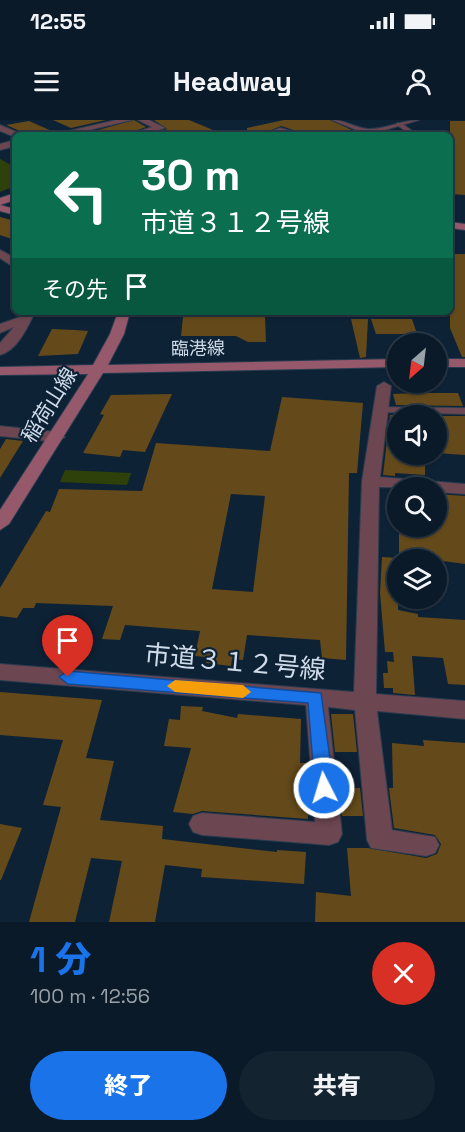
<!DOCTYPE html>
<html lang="ja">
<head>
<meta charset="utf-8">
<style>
  :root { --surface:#0a1a28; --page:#132330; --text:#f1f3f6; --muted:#99a1a8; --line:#2a3845; --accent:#1a73e8 }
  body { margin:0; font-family:"Space Grotesk","Noto Sans JP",sans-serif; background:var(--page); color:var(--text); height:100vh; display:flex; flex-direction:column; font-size:22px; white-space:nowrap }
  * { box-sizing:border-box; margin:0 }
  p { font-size:20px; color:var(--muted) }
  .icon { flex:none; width:33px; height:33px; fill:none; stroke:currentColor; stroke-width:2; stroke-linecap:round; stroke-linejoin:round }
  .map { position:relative; height:802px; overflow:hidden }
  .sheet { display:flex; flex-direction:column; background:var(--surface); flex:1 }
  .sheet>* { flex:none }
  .top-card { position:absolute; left:12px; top:12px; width:441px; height:183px; border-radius:9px; box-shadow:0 2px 4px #0004,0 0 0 2px var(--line); background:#0b6e4f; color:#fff; overflow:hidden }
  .needle { width:39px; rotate:208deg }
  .fabs { position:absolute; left:387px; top:213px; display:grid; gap:12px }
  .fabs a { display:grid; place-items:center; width:60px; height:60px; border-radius:50%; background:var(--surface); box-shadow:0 2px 4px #0004,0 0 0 2px var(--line); font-size:30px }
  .pin { position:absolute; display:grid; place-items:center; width:51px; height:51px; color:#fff; margin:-62px -26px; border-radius:50% 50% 50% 0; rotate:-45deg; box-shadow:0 0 6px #0007 }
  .pin .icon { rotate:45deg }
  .me { position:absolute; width:66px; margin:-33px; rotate:355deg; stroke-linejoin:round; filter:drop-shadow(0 0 4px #0008) }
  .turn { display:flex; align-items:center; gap:21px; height:126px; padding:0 30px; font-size:27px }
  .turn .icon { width:78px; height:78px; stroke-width:2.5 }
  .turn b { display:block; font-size:42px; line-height:51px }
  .then { display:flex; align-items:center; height:57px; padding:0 30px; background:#0003; gap:12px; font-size:22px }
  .round { display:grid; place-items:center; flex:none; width:63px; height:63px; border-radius:32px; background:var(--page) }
  .summary { display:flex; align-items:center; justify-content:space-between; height:102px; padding:0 30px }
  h1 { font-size:36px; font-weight:800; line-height:45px; color:var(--accent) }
  .primary-button { display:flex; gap:12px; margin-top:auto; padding:12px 30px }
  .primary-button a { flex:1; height:69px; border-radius:36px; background:var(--accent); color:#fff; font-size:24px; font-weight:800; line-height:69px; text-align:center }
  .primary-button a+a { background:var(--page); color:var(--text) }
  .status { display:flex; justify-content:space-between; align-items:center; height:42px; padding:0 30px; background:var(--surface); direction:ltr }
  .status svg { height:16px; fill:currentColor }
  header { display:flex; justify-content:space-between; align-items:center; height:78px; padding:0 30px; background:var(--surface); font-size:27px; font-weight:800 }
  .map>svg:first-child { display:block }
  .green { fill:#2e410a }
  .building { fill:#644a1a; fill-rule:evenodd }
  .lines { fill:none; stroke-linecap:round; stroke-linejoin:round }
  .lane-casing { stroke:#293c4f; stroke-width:2 }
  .street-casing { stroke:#293c4f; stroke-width:2 }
  .secondary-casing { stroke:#293c4f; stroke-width:2 }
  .lane { fill:#6c4651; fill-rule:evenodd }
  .street { fill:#6c4651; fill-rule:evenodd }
  .secondary { fill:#96596c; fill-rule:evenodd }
  .route { fill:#1a73e8; stroke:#114b97; stroke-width:1.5 }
  .slow { fill:#f59e0b }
  .labels { text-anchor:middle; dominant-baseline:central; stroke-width:4.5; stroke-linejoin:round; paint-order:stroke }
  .far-street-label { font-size:18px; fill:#cfdbe9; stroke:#0e2236 }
  .street-label { font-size:21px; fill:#cfdbe9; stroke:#0e2236 }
  .near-street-label { font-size:26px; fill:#cfdbe9; stroke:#0e2236 }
</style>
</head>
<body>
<div class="status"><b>12:55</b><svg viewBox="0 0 49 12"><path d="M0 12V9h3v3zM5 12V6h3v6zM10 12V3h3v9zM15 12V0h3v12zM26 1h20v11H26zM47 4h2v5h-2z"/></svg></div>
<header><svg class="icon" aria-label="menu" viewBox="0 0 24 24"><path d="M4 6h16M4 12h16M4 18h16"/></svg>Headway<svg class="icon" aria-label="person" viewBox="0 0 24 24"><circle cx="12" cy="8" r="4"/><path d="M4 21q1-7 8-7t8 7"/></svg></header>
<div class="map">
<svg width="465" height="802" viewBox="0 0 465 802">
  <rect width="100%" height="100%" fill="#0e2236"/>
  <path class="green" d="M0,39l15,8v19l-15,6z
    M65,350l66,3 -4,12 -67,-3z"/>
  <path class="building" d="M53,0h53l-35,8z
    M134,0l12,7 -21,8 -41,-1z
    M154,0h35l36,15h-75l17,-6z
    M284,0h46l24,11 -15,4h-30l-28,-9 -22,9h-12v-7z
    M29,1l25,11 -32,3 -2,-4 -14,-6z
    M450,1h15v74l-15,-1z
    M0,97l15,4v19l-15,-5z
    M450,134h15v103h-3l-12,-29z
    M183,197h82l1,25h-18l-12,-6h-55z
    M351,199h17l-2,38 -6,1z
    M371,199h41l5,15h-41z
    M52,209l23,1 13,1 -10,23 -40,2z
    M417,273h41l5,13 -67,-1 -3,-11z
    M172,274l-27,58 -22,-2 -3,7 -37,-4 21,-38 -4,-1 11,-19z
    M282,277l81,6 -6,70h-8l-3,187 -24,-2 -2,-18 -73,-5 -4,25 -11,-1 -1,7 -25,-3 1,-6 -12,-1 5,-25 -75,-6 -5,15 -18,-1 11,-33 -77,-3 -2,5h-11l-6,10 -17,-2v-28l46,-77 4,1 9,-23 83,2 14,-48 114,8zM231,374l34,2 -12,96 -41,-3z
    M390,295h8v42l27,2v16l-30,-2v3l-12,-1z
    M436,296h29v39l-29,-2z
    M6,319l17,2 -23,37v-29z
    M436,374l29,2v68l-29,-4h-37v-34h37z
    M382,437l16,1v52l20,4v3l47,3v65l-17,-1 -5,-26 -31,-2 3,39 -22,-2v-5h-9l-1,-15h5l-1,-12 7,1 -1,-10h-8l-5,-59z
    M0,572l102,8 -16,58 28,3 -14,59 63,6 -1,13 115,13v-2l29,2 -2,32 -103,-7 1,-8 -37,-4 -10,57h-46l13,-61 -31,-3 -16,64h-46l32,-115 -18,-2 20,-65 -63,-5z
    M181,586l22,1 -1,4 35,7 1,-4 63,5 -1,44h8v56l-106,-8 -9,3 -20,-2 18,-64 -27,-2 5,-27 11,1z
    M331,594h22l4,38h-22z
    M423,620l42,3v179h-150l1,-30 35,4 -4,-48h21l58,10 11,-4 4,-10 -6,-9 -41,-7 -5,-40h4l-1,-45 32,3z
    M339,668h21l3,28h-21z
    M0,704l22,4 -21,52h-1z"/>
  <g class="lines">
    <defs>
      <path id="lane" d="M397,3h4l13,9 11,3 -15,-1 -13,-9z
        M381,287l84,1v6l-87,-2 -1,-2z"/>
      <path id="street" d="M116,0h16l-64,15h-16z
        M138,0h11l16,8 -23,7h-15l25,-8z
        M332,0c13,0 24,8 36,9 15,1 34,-9 51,-9l-51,15h-17l8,-4z
        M0,5l19,8 1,2h-5v2l-15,-6z
        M280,8l27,7h-46z
        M15,20v6l-15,4v-6z
        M0,130l15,8v10l-15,-10z
        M23,192h12c-7,14 -17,38 -35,43v-12l14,-16 -14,6v-9l20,-7z
        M384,262l7,4 -11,91 85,7v10l-29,-2v-4l-57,-1 -3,207 89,7v18l-88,-8 15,119 43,7 4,8 -4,8 -9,3 -55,-8 -4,-8 -12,-130 -27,-3 14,127 -4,8 -9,3 -127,-10 -9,-3 -4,-8 4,-8 9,-3 113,9 -9,-117 -306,-25v-16l354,28 8,-211 15,-95z
        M0,306l57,6 8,5 -8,5 -57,-6z"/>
      <path id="secondary" d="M15,73v7l-15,5 15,4v6l-15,-4v-13z
        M450,102l15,2v6l-15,-2z
        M118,192h12l-6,22 -16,31 290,-6v8l-295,6 -94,151 -9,6v-20l88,-136 -88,1v-8l93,-2 17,-31z
        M436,239h29v8h-29z"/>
    </defs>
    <use href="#lane" class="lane-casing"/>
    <use href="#street" class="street-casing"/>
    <use href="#secondary" class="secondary-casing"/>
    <use href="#lane" class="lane"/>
    <use href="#street" class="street"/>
    <use href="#secondary" class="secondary"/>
  </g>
  <path class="route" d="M68,551l253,22 13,95 -3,6 -7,2 -6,-2 -3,-6 -7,-85 -240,-19 -9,-7z"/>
  <path class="slow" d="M175,560l68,5 8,7 -8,6 -68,-6 -8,-6z"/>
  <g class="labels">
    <g class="far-street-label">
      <text transform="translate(198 228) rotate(-1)">臨港線</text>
    </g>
    <g class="street-label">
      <text transform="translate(49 285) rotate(-58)">稲荷山線</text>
    </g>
    <g class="near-street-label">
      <text transform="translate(235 542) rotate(5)">市道３１２号線</text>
    </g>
  </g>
</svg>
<div class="fabs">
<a><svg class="needle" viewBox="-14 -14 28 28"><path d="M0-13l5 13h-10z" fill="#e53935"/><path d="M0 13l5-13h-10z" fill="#99a1a8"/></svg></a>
<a><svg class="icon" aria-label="sound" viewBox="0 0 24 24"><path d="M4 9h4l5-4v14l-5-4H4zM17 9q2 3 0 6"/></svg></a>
<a><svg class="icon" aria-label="search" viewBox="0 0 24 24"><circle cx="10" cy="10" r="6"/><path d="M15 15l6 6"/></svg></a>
<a><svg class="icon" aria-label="layers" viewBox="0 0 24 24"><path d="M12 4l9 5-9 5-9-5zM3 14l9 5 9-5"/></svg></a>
</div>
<div class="pin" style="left:68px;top:557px;background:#d93025"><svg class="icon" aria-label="arrive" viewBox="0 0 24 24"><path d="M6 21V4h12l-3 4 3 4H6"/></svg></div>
<svg class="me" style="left:324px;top:668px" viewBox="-20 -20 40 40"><circle r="17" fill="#1a73e8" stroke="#fff" stroke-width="3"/><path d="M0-11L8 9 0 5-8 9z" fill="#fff"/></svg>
<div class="top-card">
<div class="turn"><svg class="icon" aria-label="left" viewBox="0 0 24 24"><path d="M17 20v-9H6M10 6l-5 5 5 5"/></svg><div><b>30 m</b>市道３１２号線</div></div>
<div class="then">その先<svg class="icon" aria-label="arrive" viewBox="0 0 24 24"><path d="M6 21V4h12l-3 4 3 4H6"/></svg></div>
</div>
</div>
<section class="sheet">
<div class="summary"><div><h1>1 分</h1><p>100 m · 12:56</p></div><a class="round" style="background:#d93025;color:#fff"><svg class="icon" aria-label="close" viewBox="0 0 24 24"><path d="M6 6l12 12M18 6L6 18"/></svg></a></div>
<div class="primary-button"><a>終了</a><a>共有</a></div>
</section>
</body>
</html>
